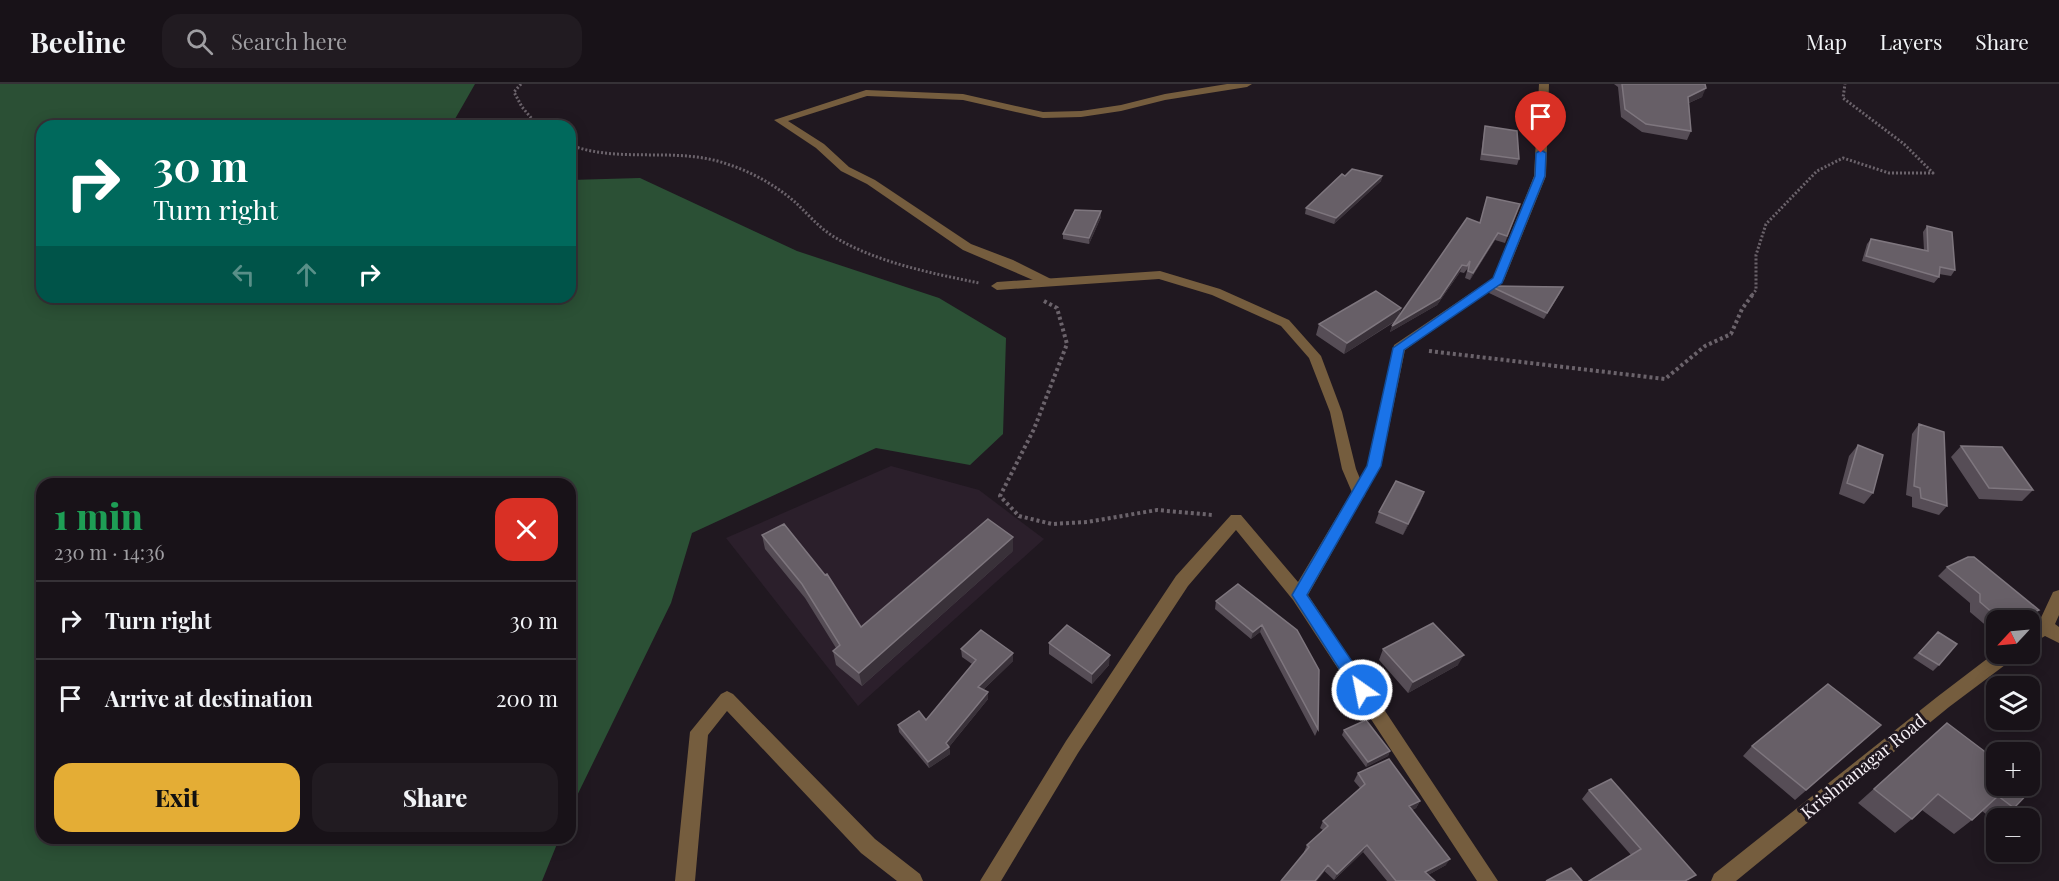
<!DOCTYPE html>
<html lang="en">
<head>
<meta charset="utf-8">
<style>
  :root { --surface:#181218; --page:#211b21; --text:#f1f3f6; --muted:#9f9ea2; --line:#363237; --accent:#e4ad35 }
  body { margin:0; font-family:"Playfair Display",serif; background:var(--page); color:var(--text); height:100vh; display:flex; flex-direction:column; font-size:22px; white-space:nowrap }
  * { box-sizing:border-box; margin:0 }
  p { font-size:20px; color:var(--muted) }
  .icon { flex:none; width:33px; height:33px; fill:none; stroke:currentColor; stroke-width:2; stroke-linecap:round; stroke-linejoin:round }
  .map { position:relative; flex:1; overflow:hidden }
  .sheet { position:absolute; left:36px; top:394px; width:540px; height:366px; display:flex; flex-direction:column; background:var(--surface); border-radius:18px; box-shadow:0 3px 15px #0003,0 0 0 2px var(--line) }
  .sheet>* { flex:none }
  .hud { position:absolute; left:36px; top:36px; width:540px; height:183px; border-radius:18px; box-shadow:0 3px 15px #0003,0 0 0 2px var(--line); background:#00695c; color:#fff; overflow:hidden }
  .needle { width:39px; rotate:244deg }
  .tools { position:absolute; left:1986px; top:526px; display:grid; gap:12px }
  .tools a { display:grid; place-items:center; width:54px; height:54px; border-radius:12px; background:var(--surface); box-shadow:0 3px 15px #0003,0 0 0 2px var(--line); font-size:30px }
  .pin { position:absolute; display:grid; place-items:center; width:51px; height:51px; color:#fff; margin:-62px -26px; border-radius:50% 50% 50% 0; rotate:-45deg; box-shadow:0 0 6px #0007 }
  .pin .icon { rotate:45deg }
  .me { position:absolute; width:66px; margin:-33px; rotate:327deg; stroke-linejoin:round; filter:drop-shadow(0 0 4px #0008) }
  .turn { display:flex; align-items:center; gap:21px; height:126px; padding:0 18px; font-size:27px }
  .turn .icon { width:78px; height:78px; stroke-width:2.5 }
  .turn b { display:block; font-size:42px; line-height:51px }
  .lanes { display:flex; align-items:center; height:57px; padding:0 18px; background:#0003; justify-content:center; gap:30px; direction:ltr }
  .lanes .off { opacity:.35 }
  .round { display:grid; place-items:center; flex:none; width:63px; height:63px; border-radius:18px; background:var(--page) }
  .headline { display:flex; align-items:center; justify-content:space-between; height:102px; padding:0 18px }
  h1 { font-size:36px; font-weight:800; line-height:45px; color:#1e9e55 }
  .action { display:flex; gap:12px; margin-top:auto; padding:12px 18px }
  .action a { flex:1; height:69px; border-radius:18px; background:var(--accent); color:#111; font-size:24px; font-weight:800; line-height:69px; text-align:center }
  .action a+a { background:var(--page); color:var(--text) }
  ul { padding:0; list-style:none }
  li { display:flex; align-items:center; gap:18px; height:78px; padding:0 18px; border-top:2px solid var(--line) }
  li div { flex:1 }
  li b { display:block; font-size:22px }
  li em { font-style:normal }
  header { display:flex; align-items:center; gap:36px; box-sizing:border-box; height:84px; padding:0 30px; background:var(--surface); border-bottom:2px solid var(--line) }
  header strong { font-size:28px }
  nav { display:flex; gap:33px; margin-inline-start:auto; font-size:21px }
  .search { width:420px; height:54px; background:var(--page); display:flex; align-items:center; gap:15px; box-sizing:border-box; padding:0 21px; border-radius:18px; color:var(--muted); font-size:22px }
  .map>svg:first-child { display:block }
  .built { fill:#2b1f2b }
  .forest { fill:#2b5035 }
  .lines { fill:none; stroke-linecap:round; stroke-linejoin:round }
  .path-far1 { stroke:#6b636b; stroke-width:3; stroke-dasharray:2 2; stroke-linecap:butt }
  .path { stroke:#6b636b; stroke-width:4; stroke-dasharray:3 3; stroke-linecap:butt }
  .service { fill:#755d3e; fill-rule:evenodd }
  .minor { fill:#755d3e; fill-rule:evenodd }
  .wall { fill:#564d56 }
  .shaded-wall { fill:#393139 }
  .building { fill:#675f67; stroke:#7e767e; stroke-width:1.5 }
  .route { fill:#1a73e8; stroke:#114b97; stroke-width:1.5 }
  .labels { text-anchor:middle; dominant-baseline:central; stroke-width:6; stroke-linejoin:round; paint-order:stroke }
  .near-street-label { font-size:18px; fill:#f7f1f7; stroke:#201820 }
</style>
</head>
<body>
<header>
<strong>Beeline</strong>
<div class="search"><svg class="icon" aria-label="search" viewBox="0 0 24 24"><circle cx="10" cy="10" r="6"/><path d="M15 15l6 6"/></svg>Search here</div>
<nav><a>Map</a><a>Layers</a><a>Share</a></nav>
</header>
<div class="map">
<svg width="2059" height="797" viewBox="0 0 2059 797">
  <rect width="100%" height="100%" fill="#201820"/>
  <path class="built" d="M891,382l88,24 65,49 -186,167 -132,-168z"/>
  <path class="forest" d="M0,0h475l-24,42h-409v171h528v-117l70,-2 157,73 142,47 67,40 -3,96 -33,31 -94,-17 -184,85 -21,70 -101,207v-326h-528v354l517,1 -17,42h-542z"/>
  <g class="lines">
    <path class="path-far1" d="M521,0l-7,8 8,15 16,19
      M570,61c51,19 106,1 157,19 25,8 48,21 68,38 13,12 25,27 41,36 43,25 95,35 143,45
      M1752,211l4,-5v-35l10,-31 51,-53 26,-13 46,15h44l-29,-29 -61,-46 2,-14"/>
    <path class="path" d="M1044,217l13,7 10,36 -33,85 -34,67 19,20 33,8 35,-2 70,-12 56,5
      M1429,267l236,28 40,-33 26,-12 11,-25 11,-15"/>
    <path class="service" d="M1160,187l60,18 69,31 32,36 21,56 14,57 10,24 -2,4h-10l-12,-28 -12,-57 -21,-54 -28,-32 -69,-31 -53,-16 -162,11 -6,-4 6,-4z"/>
    <path class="minor" d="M1227,0h25l-5,3 -82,13 -44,11 -40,6 -38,1 -80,-18 -96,-4 -79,25 36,23 25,23 26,13 96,64 42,16 38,19v6l-4,1 -84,-36 -96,-66 -26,-13 -25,-23 -42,-28 92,-30 97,4 80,18 38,-1 40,-6 44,-11z
      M1539,0h10l-3,92 -42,104 -99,70 -24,116 -73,129 190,286h-21l-184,-281 -57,-70 -48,56 -110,167 -77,128h-21l86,-140 110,-165 55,-61h10l57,67 69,-116 27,-121 99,-67 41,-102z
      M2059,506v25l-4,9 4,3v16l-14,-7 -15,9v-16l9,-7 14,-30z
      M1996,568l20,2 -3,5 -64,48 -213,174h-25l3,-7 223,-177z
      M727,607l6,3 142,145 45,35 3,7h-26l-36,-28 -134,-142 -19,24 -13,146h-20l15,-149 31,-38z"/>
  </g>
  <path class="wall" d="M1614,0h91l-3,13 -13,6 2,28 -4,9 -45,-8 -21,-15 -3,-30z
    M1485,42l34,33 -2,6 -37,-5 4,-28z
    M1382,92l-1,5 -47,43 -29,-10 1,-6z
    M1487,113l33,7 -15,39 -10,-3 -25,40 -5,-2 3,-10 -4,5 -4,-1 -23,33 -47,27 2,-6 4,-5 -52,33 -28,-19 3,-11 82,-16 -2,8 81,-93z
    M1101,127v6l-12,27 -26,-5v-5z
    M1927,142l28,44 -4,6 -12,-2v3l-5,6 -72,-22 5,-17 4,-5 53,11 -1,-18z
    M1492,203l68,6 -16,26 -55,-26z
    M520,213h15l-6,4z
    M1919,340l28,82 -8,9 -27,-8v-10l-6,-2 6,-61z
    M1858,361l15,48 -9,11 -25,-10 10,-38z
    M1961,362l72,44 -11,11 -43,-2 -28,-42z
    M1424,408l-4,11 -17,32 -28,-12 4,-11z
    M762,451l99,92 152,-76 -151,135 -26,-21 -3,-14 3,-3 -31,-50 -40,-49z
    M1947,483l92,43 -10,9 -4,2h-29v13l-26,-22v-9l-32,-27z
    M1216,517l81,29 21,99 -3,7 -55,-104 -9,7 -36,-30z
    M1938,548l1,33 -6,6 -20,-13z
    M1049,559l60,22 -17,19 -43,-30z
    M961,565l52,4v8l-30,29 5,9 -39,48 1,7 -21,14 -30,-36 -1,-7 28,-5 46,-56 -10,-7z
    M1383,565l75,16 -50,28 -29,-33z
    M1947,639l67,85 -16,11h-2l-1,2 -13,-10 -10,9 -18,14 -32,-24 -10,9 -17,14 -37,-30z
    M1344,646l46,21 -2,5 -22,11 -24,-32z
    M1870,651l-75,65 -52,-44 9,-10z
    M1358,689l62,28 -4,7 -4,2 34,55 -18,10 7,6h-48l-24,-29 -29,28 -30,-28 3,-7 16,-15 -3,-2 3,-7 37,-33 -6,-7z
    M1589,706l101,91 -59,-26 -49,-56z"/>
  <path class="shaded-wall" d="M1706,4l-4,9 -18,8 4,-8z
    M1382,92l-1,5 -47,43 2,-6z
    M1101,127v6l-12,27v-6z
    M1498,149l-3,7 -25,40 3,-7z
    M1462,181l-2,7 -23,33 -47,27 2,-6z
    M1563,203l-3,6 -16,26 3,-6z
    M528,213h7l-6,4z
    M1401,224l-3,11 -54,35 3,-11z
    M1424,408l-4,11 -17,32 5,-11z
    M1013,453v14l-151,135 -3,-13z
    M2039,526l-10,9 -4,2h-10z
    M1262,541l-2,7 -9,7 2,-7z
    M1013,569v8l-34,33 -1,-7z
    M1110,571l-1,10 -17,19v-10z
    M1464,571l-6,10 -50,28 5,-11z
    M988,608v7l-39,48 1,7 -21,14 -1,-6 18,-19z
    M1390,667l-2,5 -22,11 2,-5z
    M1420,717l-4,7 -11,5 4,-7z
    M1367,761l-4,7 -29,28 3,-6z
    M1450,775l-4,6 -25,14 4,-7z
    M1328,781l-3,6 -8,10h-2z"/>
  <path class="building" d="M1622,0h83l1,4 -18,9 3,34 -45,-7 -21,-15z
    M1485,42l32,5 2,28 -37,-5z
    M1352,85l30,7 -46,42 -30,-10 36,-34 3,2z
    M1487,113l33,7 -13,32 -9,-3 -25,40 -5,-2 2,-10 -3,5 -5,-1 -22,33 -48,28 75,-108 13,5z
    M1075,126l26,1 -12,27 -26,-4z
    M1927,142l25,6 3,38 -15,-3 -1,10 -73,-21 5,-17 57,12z
    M1494,202l69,1 -16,26 -55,-26z
    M1376,207l25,17 -54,35 -28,-19z
    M1919,340l25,8 3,74 -26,-8 -1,-10 -6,-2z
    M1858,361l25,10 -10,38 -26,-10z
    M1961,362l41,1 31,43 -44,-2z
    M1396,397l28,11 -16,32 -29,-12z
    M988,435l25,18 -154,136 -26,-22 7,-6 -38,-61 -40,-49 22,-11 41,51 2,-1 34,53z
    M1968,473h6l65,53 -24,11h-13l-22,-19v-8l-33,-27z
    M1238,500l59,46 22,40 -1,59 -56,-104 -9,7 -37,-31z
    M1433,539l31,32 -51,27 -30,-33z
    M1067,541l43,30 -18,19 -43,-31z
    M981,546l32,23 -35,34 10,5 -42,51 3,4 -21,15 -30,-37 21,-14 7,9 50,-60 -15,-11z
    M1938,548l19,12 -18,21 -20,-12z
    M1828,600l53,41 -75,65 -54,-44z
    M1366,636l24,31 -22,11 -24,-32z
    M1947,639l49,37v26h34v-2l4,3 -20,21 -16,-12 -26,24 -34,-26 -26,25 -38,-30z
    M1389,675l31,42 -11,5 41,53 -25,13 10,9h-39l-29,-36 -30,29 -9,-9 -13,16h-34l28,-34 -2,-2 21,-19 -5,-5 42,-37 -7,-11z
    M1611,695l85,96 -11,6h-96l52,-32 -52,-59z
    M1571,784l11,13h-36z"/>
  <path class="route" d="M1541,66l5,3 -1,23 -43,107 -98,67 -23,116 -74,129 61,90 2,5 -2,5h-12l-64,-100 75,-129 26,-118 100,-70 42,-102 1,-23z"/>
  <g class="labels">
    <g class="near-street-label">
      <text transform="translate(1863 682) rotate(-39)">Krishnanagar Road</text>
    </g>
  </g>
</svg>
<div class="tools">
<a><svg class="needle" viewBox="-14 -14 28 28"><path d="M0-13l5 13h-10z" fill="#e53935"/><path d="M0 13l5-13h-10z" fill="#9f9ea2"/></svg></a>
<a><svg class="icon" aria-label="layers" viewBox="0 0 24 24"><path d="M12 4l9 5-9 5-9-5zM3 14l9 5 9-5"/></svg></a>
<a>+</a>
<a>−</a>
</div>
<div class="pin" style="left:1541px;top:69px;background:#d93025"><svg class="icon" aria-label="arrive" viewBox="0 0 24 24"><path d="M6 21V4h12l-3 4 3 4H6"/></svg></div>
<svg class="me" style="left:1362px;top:606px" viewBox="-20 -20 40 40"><circle r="17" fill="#1a73e8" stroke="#fff" stroke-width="3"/><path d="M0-11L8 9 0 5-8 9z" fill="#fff"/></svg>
<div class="hud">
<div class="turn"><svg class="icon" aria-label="right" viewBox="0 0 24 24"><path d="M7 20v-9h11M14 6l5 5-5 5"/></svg><div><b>30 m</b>Turn right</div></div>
<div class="lanes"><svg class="icon off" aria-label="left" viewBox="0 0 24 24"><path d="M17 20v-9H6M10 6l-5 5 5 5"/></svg><svg class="icon off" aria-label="ahead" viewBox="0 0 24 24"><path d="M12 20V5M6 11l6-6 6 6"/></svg><svg class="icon" aria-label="right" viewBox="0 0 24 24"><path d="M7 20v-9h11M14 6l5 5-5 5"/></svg></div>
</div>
<section class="sheet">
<div class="headline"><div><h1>1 min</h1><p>230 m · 14:36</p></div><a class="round" style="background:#d93025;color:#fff"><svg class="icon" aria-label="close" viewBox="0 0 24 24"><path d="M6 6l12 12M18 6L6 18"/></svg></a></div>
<ul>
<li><svg class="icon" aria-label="right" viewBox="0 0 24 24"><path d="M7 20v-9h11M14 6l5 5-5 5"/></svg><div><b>Turn right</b></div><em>30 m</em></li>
<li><svg class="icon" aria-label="arrive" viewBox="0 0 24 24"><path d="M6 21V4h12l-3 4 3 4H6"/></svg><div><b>Arrive at destination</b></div><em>200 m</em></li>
</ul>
<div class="action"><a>Exit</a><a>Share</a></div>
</section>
</div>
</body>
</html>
